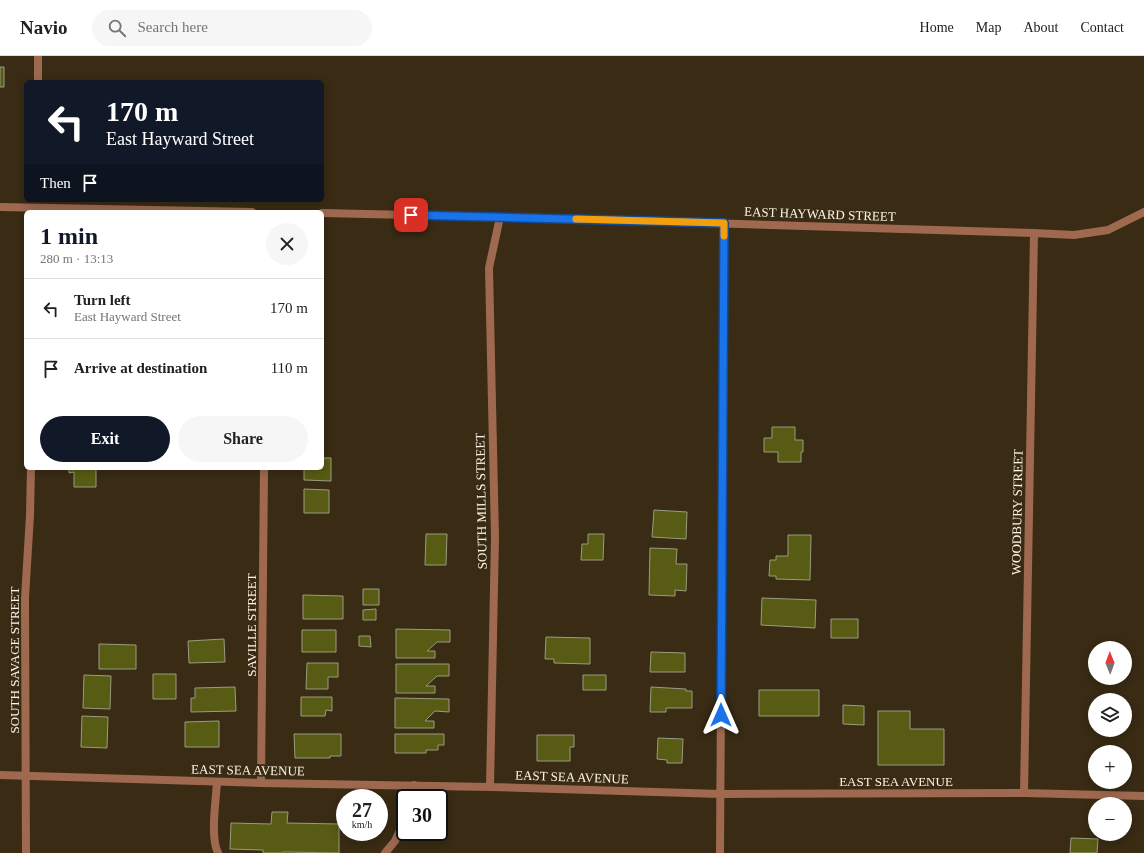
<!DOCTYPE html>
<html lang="en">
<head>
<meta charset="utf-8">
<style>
  :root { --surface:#fff; --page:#f6f6f6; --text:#202124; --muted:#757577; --line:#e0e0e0; --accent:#111827 }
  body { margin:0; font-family:Georgia,serif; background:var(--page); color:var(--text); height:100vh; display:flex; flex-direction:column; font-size:15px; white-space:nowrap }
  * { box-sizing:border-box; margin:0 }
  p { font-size:13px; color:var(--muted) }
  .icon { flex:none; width:22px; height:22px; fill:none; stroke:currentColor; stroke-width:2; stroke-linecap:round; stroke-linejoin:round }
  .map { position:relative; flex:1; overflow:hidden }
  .panel { position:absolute; left:24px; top:154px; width:300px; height:260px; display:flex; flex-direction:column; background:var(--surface); border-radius:6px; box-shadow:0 2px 10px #0003 }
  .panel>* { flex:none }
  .hud { position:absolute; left:24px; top:24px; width:300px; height:122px; border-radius:6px; box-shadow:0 2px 10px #0003; background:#111827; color:#fff; overflow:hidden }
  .needle { width:26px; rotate:359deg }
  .buttons { position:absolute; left:1088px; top:585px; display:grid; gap:8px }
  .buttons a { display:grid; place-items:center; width:44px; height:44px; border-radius:50%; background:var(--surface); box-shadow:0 2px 10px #0003; font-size:20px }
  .speed { position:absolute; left:336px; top:733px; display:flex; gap:8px; font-size:20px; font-weight:700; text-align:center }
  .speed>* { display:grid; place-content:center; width:52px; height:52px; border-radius:50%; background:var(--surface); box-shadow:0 2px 10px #0003; line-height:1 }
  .speed small { font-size:10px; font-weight:400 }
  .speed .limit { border:2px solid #111; border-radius:6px; background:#fff; color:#111 }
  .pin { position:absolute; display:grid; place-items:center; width:34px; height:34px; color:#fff; margin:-17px; border-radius:8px; box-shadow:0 2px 6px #0006 }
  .me { position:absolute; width:44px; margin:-22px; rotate:0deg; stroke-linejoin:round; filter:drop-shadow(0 0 3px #0008) }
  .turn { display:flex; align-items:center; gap:14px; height:84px; padding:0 16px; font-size:18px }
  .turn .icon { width:52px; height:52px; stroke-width:2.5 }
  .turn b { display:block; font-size:28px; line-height:34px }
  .then { display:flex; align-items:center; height:38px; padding:0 16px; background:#0003; gap:8px; font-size:15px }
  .round { display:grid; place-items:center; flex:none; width:42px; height:42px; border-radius:21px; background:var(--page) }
  .summary { display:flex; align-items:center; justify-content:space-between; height:68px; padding:0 16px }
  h1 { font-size:24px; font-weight:700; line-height:30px; color:var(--accent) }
  .action { display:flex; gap:8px; margin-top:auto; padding:8px 16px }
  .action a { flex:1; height:46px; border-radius:24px; background:var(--accent); color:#fff; font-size:16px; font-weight:700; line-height:46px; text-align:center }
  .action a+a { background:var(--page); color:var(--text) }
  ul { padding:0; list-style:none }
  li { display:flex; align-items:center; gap:12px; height:60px; padding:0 16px; border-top:1px solid var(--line) }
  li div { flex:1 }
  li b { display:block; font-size:15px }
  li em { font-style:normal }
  header { display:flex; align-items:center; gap:24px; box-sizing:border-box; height:56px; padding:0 20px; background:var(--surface); border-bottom:1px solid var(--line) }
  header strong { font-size:19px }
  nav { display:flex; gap:22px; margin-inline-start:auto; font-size:14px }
  .search { width:280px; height:36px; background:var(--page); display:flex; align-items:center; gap:10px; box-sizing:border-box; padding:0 14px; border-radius:22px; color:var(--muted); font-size:15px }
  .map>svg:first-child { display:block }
  .building { fill:#575b13; stroke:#999d80 }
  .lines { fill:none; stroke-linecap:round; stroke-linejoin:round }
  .service { stroke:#9f6950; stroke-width:8 }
  .minor { stroke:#9f6950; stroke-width:8 }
  .route-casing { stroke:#114b97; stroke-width:10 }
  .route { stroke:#1a73e8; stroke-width:7 }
  .slow { stroke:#f59e0b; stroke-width:7 }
  .labels { text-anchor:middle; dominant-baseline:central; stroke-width:4; stroke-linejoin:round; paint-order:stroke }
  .street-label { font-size:13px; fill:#fcf4e6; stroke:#392b14 }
</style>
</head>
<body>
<header>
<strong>Navio</strong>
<div class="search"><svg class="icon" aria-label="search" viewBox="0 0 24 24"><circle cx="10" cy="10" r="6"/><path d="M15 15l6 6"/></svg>Search here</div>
<nav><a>Home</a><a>Map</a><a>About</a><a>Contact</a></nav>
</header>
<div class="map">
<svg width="1144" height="797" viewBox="0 0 1144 797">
  <rect width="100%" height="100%" fill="#392b14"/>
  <path class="building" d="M0,11h4v20h-4z
    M772,371h23v13h8v12h-2v10h-23v-10h-14v-14h8z
    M322,402h9v23l-27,-1v-12h18z
    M69,412h27v19h-22v-15l-5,1z
    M304,433l25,1v23h-25z
    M654,454l33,2 -1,27 -34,-2z
    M426,478h21l-1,31h-21z
    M588,478h16l-1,26h-22l1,-16h6z
    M788,479h23l-1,45 -34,-1v-3h-7l1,-16h6v-4h12z
    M650,492l27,1 -1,15h11l-1,27 -11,-1v6l-26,-1z
    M363,533h16v16h-16z
    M303,539l40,1v23h-40z
    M762,542l54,2 -1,28 -54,-3z
    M376,553v11h-13v-10z
    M831,563h27v19h-27z
    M396,573l54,1v12h-13l-10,9h8v7h-39z
    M302,574h34v22h-34z
    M359,580h11l1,11 -12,-1z
    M546,581l44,1v26l-36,-1v-4h-9z
    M224,583l1,23 -36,1 -1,-22z
    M99,588l37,1v24h-37z
    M651,596l34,1v19h-35z
    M307,607h31v14h-10v12h-22z
    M396,608h53v12h-12l-11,10h9v7h-39z
    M153,618h23v25h-23z
    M84,619l27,1 -1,33 -27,-1z
    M583,619h23v15h-23z
    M235,631l1,24 -45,1v-14h4v-10z
    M651,631l35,2v2h6v17h-26v4h-16z
    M759,634h60v26h-60z
    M301,641h31v14l-6,-1 -1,6h-24z
    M395,642l54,1v13l-14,-1 -10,10h9v7h-39z
    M843,649l21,1v19l-21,-1z
    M878,655h32v18h34v36h-66z
    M82,660l26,1 -1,31 -26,-1z
    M219,665v26h-34v-25z
    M294,678h47v22h-11v2h-35z
    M395,678h49v11h-6v5h-12v3h-31z
    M537,679h37v12h-4v14h-33z
    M658,682l25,1 -1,24h-15v-3l-10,-1z
    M272,756h16l-1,11 52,1v29l-56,-1v1h-20v-3l-33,-1 1,-26 40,1z
    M1071,782l27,1 -1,14h-27z"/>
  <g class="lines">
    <path class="service" d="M217,726c-1,18 -7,55 1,71
      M411,742l3,-13
      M385,797l10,-12 10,-21"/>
    <path class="minor" d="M38,26v-26
      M0,151l252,5
      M322,157l220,5 492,15 40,2 34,-5 36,-18
      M0,719l261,8 229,4 231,7 303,-1 120,3
      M261,727l3,-315
      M490,731l5,-250 -6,-269 11,-51
      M1024,737l10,-560
      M26,797l-1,-255 5,-83 1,-47
      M720,797l4,-630"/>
  </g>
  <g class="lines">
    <defs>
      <path id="route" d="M411,159l313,8 -3,492"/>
    </defs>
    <use href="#route" class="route-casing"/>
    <use href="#route" class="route"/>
    <path class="slow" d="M576,163l148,4v13"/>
  </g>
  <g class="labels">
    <g class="street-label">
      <text transform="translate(820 158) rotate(2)">EAST HAYWARD STREET</text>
      <text transform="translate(481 445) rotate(-91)">SOUTH MILLS STREET</text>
      <text transform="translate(1017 456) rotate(-89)">WOODBURY STREET</text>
      <text transform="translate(251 569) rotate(-90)">SAVILLE STREET</text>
      <text transform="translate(14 604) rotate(-90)">SOUTH SAVAGE STREET</text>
      <text transform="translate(248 714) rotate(1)">EAST SEA AVENUE</text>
      <text transform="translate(572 721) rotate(2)">EAST SEA AVENUE</text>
      <text x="896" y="725">EAST SEA AVENUE</text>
    </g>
  </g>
</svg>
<div class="buttons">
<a><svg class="needle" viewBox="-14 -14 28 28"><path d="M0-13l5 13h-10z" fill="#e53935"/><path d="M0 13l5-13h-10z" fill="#757577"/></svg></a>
<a><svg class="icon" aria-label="layers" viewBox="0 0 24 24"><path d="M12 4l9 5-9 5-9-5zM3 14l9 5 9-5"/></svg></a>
<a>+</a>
<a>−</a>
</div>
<div class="speed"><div>27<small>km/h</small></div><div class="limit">30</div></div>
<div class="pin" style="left:411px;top:159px;background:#d93025"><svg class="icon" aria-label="arrive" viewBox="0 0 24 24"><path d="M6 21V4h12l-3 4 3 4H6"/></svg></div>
<svg class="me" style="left:721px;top:659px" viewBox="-20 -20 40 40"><path d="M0-17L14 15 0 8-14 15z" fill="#1a73e8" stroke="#fff" stroke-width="4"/></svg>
<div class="hud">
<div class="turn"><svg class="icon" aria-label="left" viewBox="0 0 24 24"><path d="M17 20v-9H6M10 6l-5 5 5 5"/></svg><div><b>170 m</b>East Hayward Street</div></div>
<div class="then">Then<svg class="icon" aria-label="arrive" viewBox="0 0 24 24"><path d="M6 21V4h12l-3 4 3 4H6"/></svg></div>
</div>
<section class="panel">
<div class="summary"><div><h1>1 min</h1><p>280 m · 13:13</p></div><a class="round"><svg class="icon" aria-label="close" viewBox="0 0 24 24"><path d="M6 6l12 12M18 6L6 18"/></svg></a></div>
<ul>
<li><svg class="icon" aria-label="left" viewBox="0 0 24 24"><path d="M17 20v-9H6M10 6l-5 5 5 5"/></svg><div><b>Turn left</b><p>East Hayward Street</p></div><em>170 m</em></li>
<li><svg class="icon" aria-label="arrive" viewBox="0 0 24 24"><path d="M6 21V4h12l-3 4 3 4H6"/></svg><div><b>Arrive at destination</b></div><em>110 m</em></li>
</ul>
<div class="action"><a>Exit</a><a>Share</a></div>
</section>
</div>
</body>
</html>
